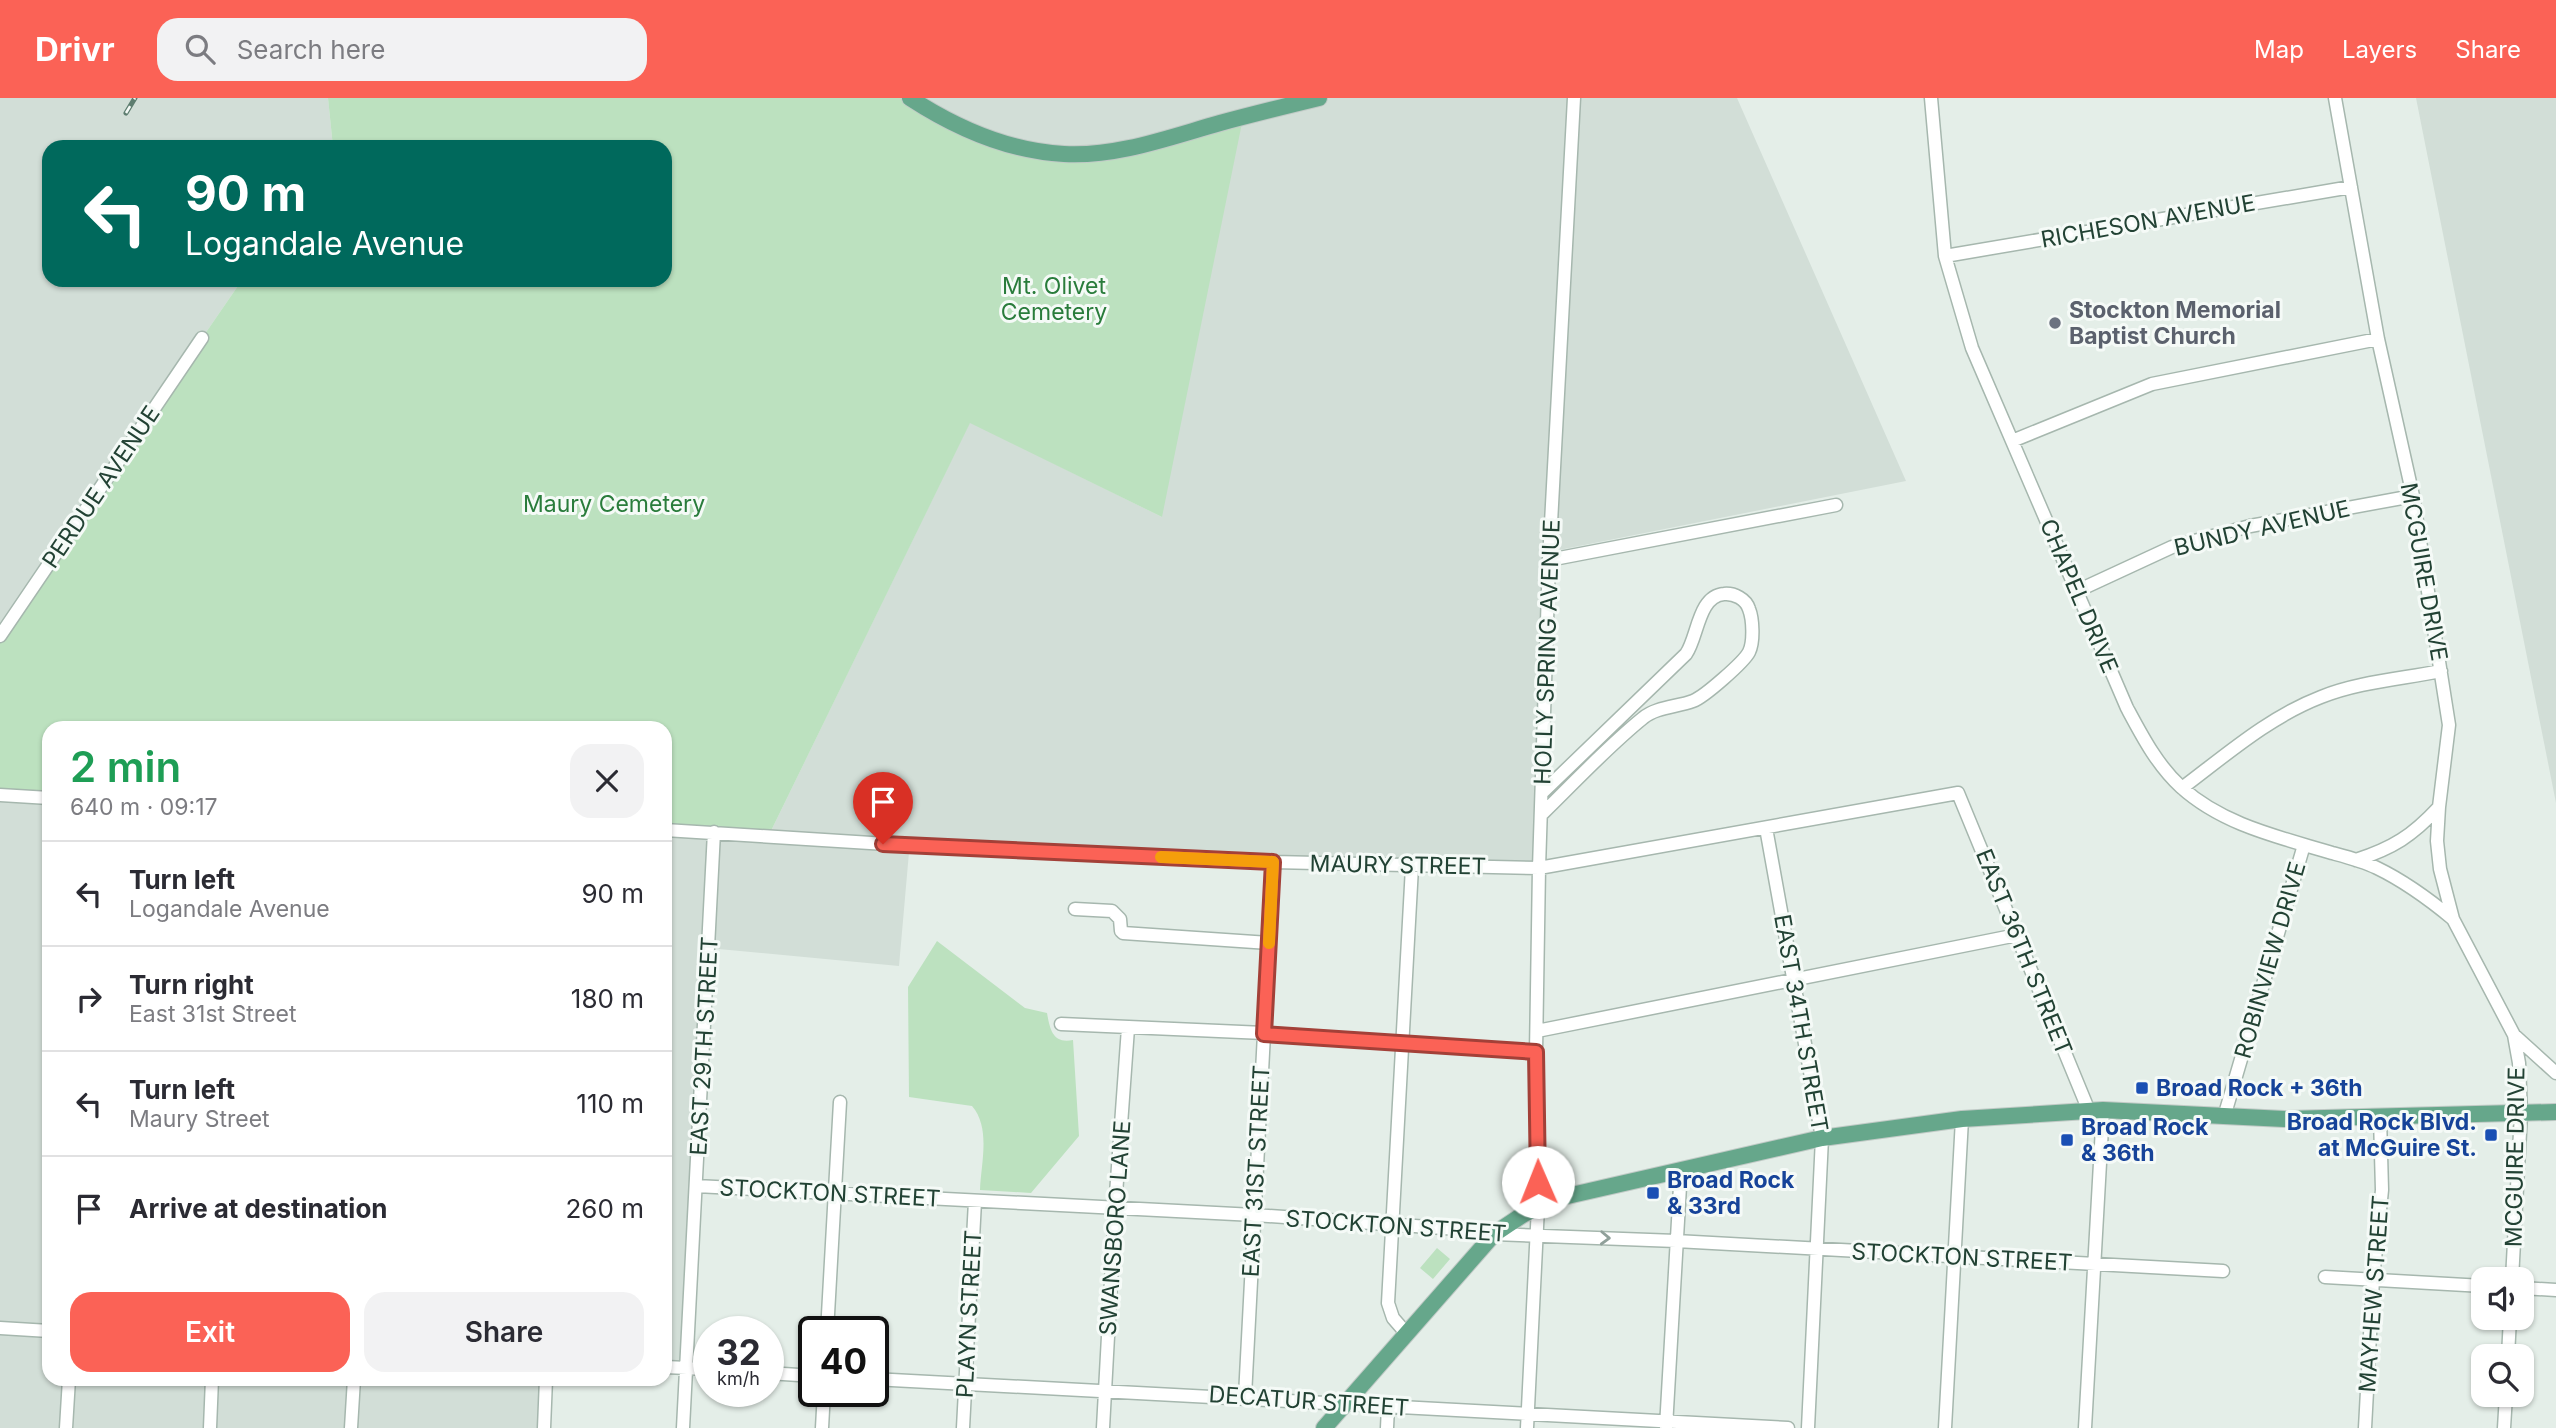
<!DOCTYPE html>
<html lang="en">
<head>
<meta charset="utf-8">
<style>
  :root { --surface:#fff; --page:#f2f2f3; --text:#2b2b33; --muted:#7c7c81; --line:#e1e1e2; --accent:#fb6256 }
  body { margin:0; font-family:Inter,sans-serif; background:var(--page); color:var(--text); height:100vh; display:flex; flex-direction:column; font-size:26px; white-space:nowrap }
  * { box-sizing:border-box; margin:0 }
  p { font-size:23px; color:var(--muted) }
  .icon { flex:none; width:38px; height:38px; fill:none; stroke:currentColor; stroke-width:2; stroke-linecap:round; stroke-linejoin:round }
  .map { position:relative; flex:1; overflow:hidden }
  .panel { position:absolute; left:42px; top:623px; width:630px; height:665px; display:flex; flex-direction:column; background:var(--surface); border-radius:21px; box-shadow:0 2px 5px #0004 }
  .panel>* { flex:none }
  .top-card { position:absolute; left:42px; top:42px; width:630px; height:147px; border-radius:21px; box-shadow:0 2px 5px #0004; background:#00695c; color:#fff; overflow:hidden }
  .controls { position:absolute; left:2471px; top:1169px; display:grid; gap:14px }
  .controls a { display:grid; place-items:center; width:63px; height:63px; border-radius:14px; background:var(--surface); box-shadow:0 2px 5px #0004; font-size:35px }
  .speed { position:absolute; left:693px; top:1218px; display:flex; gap:14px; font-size:35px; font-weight:700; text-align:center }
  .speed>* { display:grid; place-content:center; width:91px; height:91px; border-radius:50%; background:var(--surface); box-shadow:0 2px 5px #0004; line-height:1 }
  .speed small { font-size:18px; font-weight:400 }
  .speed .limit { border:4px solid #111; border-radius:10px; background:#fff; color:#111 }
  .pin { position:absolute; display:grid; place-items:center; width:60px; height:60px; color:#fff; margin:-72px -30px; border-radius:50% 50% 50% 0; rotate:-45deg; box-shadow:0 0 7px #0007 }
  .pin .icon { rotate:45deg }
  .me { position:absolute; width:77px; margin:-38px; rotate:359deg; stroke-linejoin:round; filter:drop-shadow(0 0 5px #0008) }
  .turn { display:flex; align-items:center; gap:24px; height:147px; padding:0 28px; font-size:32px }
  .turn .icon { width:91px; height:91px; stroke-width:2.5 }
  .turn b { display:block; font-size:49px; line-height:60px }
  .round { display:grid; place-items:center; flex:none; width:74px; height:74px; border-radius:21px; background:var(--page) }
  .headline { display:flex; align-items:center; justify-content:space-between; height:119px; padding:0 28px }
  h1 { font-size:42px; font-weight:600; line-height:52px; color:#1e9e55 }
  .action { display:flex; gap:14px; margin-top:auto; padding:14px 28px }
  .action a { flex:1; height:80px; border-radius:21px; background:var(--accent); color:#fff; font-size:28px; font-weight:600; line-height:80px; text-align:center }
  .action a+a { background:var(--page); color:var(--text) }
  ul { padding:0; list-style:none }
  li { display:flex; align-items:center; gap:21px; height:105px; padding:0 28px; border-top:2px solid var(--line) }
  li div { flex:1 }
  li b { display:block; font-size:26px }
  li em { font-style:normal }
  header { display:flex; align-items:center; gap:42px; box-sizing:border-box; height:98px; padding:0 35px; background:var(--accent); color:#fff }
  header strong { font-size:33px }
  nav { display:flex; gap:38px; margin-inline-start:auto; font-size:24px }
  .search { width:490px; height:63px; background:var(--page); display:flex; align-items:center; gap:18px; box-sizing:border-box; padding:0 24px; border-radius:21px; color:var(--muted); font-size:26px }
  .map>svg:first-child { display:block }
  .built { fill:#d2ded7 }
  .green { fill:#bce1bf }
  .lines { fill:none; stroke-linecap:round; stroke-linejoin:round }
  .minor-casing { stroke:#a6b7ae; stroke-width:15 }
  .major-casing { stroke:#c1cac6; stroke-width:18 }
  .minor { stroke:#fff; stroke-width:12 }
  .major { stroke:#66a78b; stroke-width:16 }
  .rail-casing { stroke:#5d7d6f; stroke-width:5 }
  .rail { stroke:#f5faf7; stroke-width:2.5; stroke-dasharray:8; stroke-linecap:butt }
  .oneway { stroke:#90a09a }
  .route-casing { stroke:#a34038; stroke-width:18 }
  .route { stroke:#fb6256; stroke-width:12 }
  .slow { stroke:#f59e0b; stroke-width:12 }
  .worship-dot { fill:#6b7280; stroke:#f5faf7; stroke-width:2.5 }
  .transit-dot { fill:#1a4fb4; stroke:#f5faf7; stroke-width:2.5 }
  .labels { text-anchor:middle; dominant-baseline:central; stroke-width:6; stroke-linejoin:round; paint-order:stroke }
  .street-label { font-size:23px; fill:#224234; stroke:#f5faf7 }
  .park-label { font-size:23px; fill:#297c3b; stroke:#f5faf7 }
  .worship-label { font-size:23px; font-weight:bold; fill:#5b616d; stroke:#f5faf7; text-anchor:start }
  .transit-label { font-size:23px; font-weight:bold; fill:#164399; stroke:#f5faf7; text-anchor:start }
</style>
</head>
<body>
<header>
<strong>Drivr</strong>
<div class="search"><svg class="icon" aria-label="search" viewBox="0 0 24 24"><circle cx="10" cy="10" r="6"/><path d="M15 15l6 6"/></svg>Search here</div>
<nav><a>Map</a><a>Layers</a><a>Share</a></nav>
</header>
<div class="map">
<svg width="2556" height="1330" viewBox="0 0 2556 1330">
  <rect width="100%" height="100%" fill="#e4eee8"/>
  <path class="built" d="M0,0h328l5,49h-284v133h193l-242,352z
    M912,0h825l169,383 -357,71 -8,317 -631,-28 -11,125 -191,-18 -21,418 -22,-1v-535l104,5 201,-413 192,95 -96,-365 -47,-9z
    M2416,0h140v705z
    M0,696l49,3v582h499l-3,49h-545z"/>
  <path class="green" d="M328,0h584l60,31 94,23 177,-34 -81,399 -192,-94 -201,412 -104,-5v-102h-616v69l-49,-3v-162l242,-352h423v-133h-332z
    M937,843l88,67 22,5c3,17 6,31 26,27l6,96 -48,57 -51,-3c1,-27 11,-62 -8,-84l-63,-9 -1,-110z
    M1437,1150l13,11 -17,20 -13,-11z"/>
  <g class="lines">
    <defs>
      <path id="minor" d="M1931,0l14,158 27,92 155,360c15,28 30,57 54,79 42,38 98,50 151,66 15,4 31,8 45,15 27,13 53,32 76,51
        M2335,0l43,241 35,157 36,229 -10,82 -2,34 3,28 13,50 61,116 5,28 2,51 -9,165
        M1945,158l406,-69
        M2012,343l140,-57 226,-45
        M1549,462l287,-55
        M2077,493l95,-44 78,-21 163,-30
        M0,538l202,-298
        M2182,690c44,-33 87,-71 139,-91 37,-15 80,-18 120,-26
        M0,697l49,3
        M1542,716c33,-32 65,-67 101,-96 13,-11 34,-11 50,-17 11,-4 51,-39 56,-49 5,-10 4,-33 0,-43 -3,-10 -15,-16 -25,-15 -26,2 -26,43 -38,60l-143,138
        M1766,730l56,310 -14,290
        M665,732l269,17 339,15 266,6 419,-75 131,318
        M2356,762c37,-12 56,-24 83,-53
        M1075,811l37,2 8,8 1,12 2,2 146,10
        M1061,926l203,9 272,19
        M1537,933l480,-96
        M2514,937l42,38
        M2224,1019l80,-272
        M696,1088l558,29 204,14 36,5 182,7 547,30
        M2325,1179l158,9
        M2522,1190l34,2
        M0,1230l49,3
        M827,1234l13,-230
        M1406,1235l-13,-15 -5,-15 24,-436
        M2508,1258l2,-38
        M665,1269l44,2
        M768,1275l46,3
        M873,1281c305,14 610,34 915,49
        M1245,1298l28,-534
        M1666,1329l15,-258
        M66,1330l3,-49
        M210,1330l2,-49
        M351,1330l3,-49
        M544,1330l2,-49
        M683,1330l31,-596
        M822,1330l2,-37
        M963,1330l12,-227
        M1103,1330l12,-220 13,-180
        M1387,1330l1,-21
        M1527,1330l11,-221 -2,-155 3,-184 10,-308 25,-462
        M1945,1330l17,-309
        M2085,1330l18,-318
        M2365,1330l8,-149 9,-89 -2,-73
        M2504,1330l2,-33"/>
      <path id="major" d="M910,0c46,30 98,53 154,56 53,3 106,-17 156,-31 33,-9 66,-17 99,-25
        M1324,1330l170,-194 30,-20 39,-17 259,-59 140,-19 141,-9 181,9 272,-7"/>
    </defs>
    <use href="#minor" class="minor-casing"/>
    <use href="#major" class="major-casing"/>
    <use href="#minor" class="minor"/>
    <use href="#major" class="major"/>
    <defs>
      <path id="rail" d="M126,15l9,-15"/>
    </defs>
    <use href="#rail" class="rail-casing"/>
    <use href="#rail" class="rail"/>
  </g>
  <defs><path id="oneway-chevron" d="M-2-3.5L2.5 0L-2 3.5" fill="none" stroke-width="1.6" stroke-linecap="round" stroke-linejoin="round" transform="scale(1.75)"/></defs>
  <use class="oneway" href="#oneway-chevron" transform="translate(1605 1140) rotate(2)"/>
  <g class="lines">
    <defs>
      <path id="route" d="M883,746l390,18 -9,172 272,18 2,130"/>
    </defs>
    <use href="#route" class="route-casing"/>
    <use href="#route" class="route"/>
    <path class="slow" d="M1161,759l112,5 -4,81"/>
  </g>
  <circle class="worship-dot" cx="2055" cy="225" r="7"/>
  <g class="transit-dot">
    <rect x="2135" y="983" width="14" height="14" rx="3.5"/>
    <rect x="2484" y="1030" width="14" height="14" rx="3.5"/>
    <rect x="2060" y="1035" width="14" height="14" rx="3.5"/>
    <rect x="1646" y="1088" width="14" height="14" rx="3.5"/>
  </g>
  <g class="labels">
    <g class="street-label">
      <text transform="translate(2148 123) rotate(-10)">RICHESON AVENUE</text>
      <text transform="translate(101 389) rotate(-56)">PERDUE AVENUE</text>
      <text transform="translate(2262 430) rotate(-13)">BUNDY AVENUE</text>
      <text transform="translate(2424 474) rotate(80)">MCGUIRE DRIVE</text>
      <text transform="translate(2079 498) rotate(67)">CHAPEL DRIVE</text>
      <text transform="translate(1547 554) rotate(-88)">HOLLY SPRING AVENUE</text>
      <text transform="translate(1398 767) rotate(1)">MAURY STREET</text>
      <text transform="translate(2024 854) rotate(68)">EAST 36TH STREET</text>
      <text transform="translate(2270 862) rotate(-74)">ROBINVIEW DRIVE</text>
      <text transform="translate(1801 925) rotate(80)">EAST 34TH STREET</text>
      <text transform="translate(704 948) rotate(-87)">EAST 29TH STREET</text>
      <text transform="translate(2515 1059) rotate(-89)">MCGUIRE DRIVE</text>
      <text transform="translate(1256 1073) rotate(-87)">EAST 31ST STREET</text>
      <text transform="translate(830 1095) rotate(3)">STOCKTON STREET</text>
      <text transform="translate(1396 1128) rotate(4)">STOCKTON STREET</text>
      <text transform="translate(1115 1130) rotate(-86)">SWANSBORO LANE</text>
      <text transform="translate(1962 1159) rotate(3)">STOCKTON STREET</text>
      <text transform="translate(2374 1196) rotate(-86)">MAYHEW STREET</text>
      <text transform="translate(969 1216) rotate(-87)">PLAYN STREET</text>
      <text transform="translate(1309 1303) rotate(4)">DECATUR STREET</text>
    </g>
    <g class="park-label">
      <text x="1054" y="188">Mt. Olivet<tspan x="1054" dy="26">Cemetery</tspan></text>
      <text x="614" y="406">Maury Cemetery</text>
    </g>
    <g class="worship-label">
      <text x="2069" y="212">Stockton Memorial<tspan x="2069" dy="26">Baptist Church</tspan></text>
    </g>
    <g class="transit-label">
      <text x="2156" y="990">Broad Rock + 36th</text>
      <text x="2477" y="1024" text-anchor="end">Broad Rock Blvd.<tspan x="2477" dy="26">at McGuire St.</tspan></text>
      <text x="2081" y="1029">Broad Rock<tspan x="2081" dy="26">&amp; 36th</tspan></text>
      <text x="1667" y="1082">Broad Rock<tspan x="1667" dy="26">&amp; 33rd</tspan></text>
    </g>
  </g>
</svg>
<div class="controls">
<a><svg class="icon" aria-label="sound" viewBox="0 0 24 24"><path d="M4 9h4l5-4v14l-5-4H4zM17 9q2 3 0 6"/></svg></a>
<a><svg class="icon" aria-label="search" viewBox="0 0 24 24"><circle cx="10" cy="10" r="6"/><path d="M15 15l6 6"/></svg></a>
</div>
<div class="speed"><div>32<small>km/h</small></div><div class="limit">40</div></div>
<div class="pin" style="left:883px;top:746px;background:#d93025"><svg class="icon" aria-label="arrive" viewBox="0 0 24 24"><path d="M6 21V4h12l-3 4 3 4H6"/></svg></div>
<svg class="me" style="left:1538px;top:1084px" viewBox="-20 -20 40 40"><circle r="19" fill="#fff"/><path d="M0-13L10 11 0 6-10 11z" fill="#fb6256"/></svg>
<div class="top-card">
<div class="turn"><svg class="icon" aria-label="left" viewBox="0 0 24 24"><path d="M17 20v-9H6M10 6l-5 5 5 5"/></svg><div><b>90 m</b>Logandale Avenue</div></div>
</div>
<section class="panel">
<div class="headline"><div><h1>2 min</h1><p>640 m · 09:17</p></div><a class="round"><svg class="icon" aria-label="close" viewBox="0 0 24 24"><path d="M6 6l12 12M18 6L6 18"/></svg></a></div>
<ul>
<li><svg class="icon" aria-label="left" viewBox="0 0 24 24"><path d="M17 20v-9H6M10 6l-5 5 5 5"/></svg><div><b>Turn left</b><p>Logandale Avenue</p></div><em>90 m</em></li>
<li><svg class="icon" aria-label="right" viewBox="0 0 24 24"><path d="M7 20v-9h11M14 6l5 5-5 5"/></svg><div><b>Turn right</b><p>East 31st Street</p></div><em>180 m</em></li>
<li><svg class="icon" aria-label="left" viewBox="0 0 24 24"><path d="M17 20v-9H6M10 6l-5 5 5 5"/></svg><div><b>Turn left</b><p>Maury Street</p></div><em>110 m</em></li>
<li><svg class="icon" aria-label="arrive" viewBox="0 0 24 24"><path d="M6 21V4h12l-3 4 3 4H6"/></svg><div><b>Arrive at destination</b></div><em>260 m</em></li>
</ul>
<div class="action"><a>Exit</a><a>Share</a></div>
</section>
</div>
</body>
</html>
